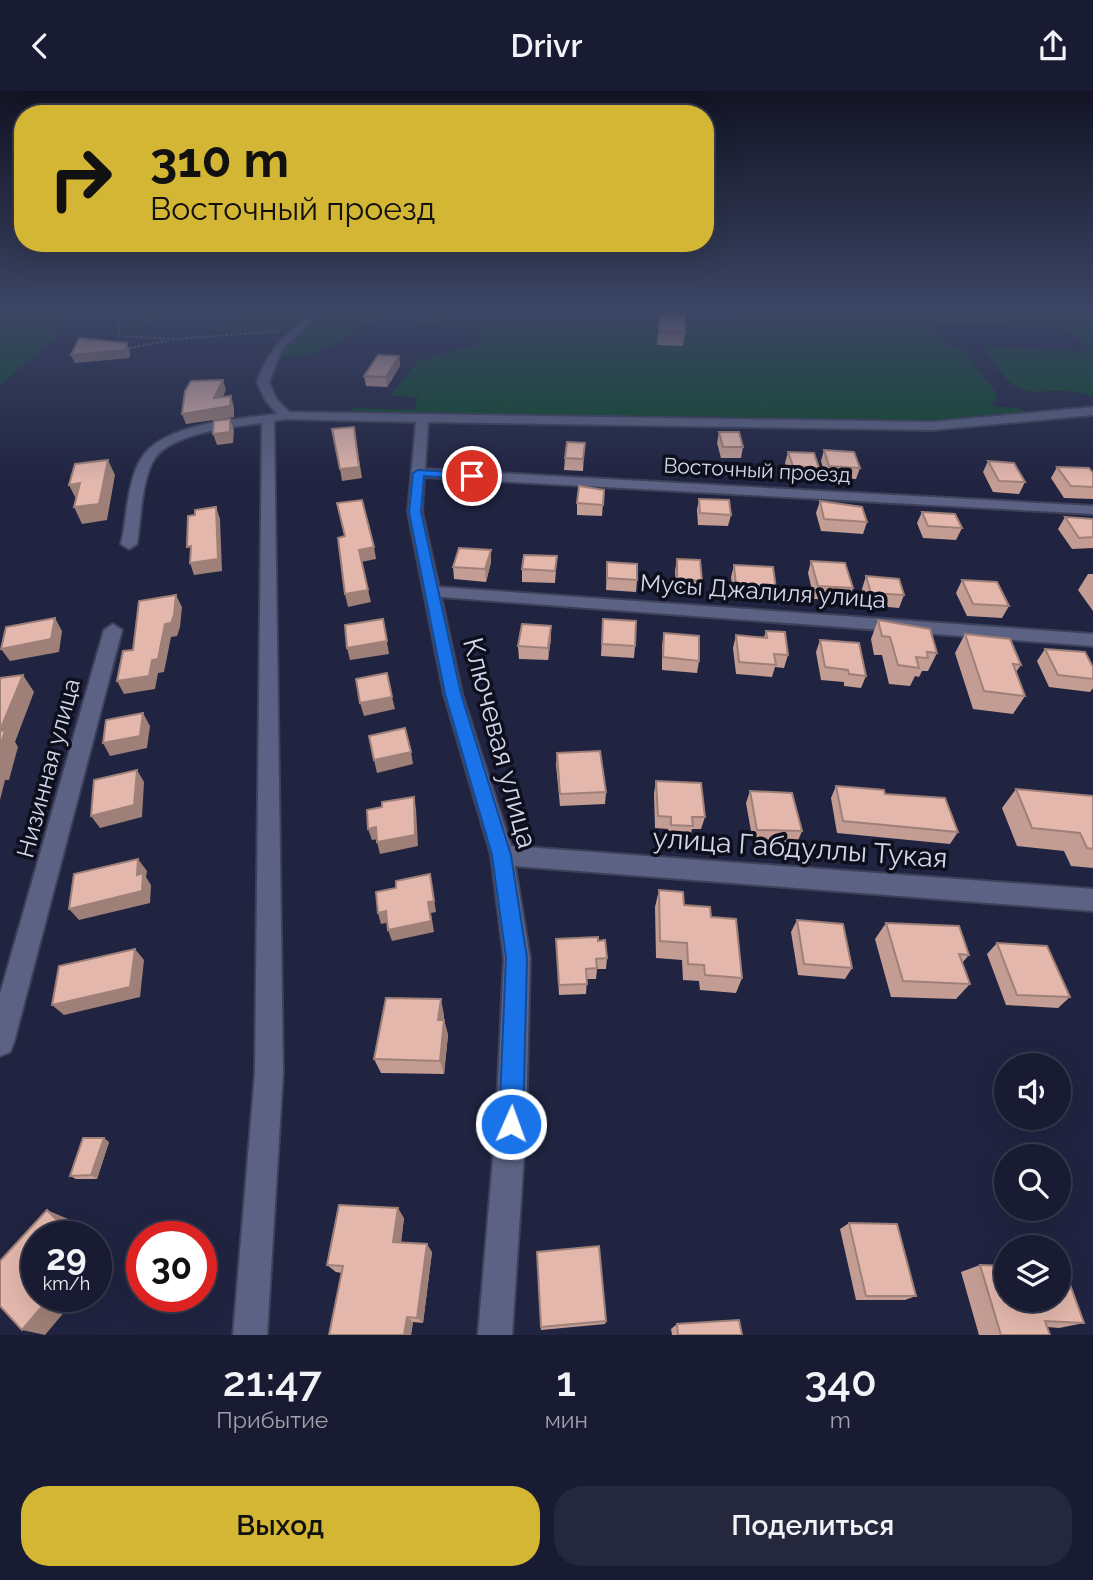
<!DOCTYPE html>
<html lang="ru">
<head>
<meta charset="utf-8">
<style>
  :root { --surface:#181b31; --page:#25283d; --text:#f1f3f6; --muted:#9fa1ab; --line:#36394d; --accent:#d4b635 }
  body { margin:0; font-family:Raleway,sans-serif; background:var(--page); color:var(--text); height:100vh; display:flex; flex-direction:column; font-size:26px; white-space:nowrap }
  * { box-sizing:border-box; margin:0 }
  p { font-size:23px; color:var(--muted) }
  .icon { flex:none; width:38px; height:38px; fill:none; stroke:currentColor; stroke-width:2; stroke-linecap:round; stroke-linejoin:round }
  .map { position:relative; height:1244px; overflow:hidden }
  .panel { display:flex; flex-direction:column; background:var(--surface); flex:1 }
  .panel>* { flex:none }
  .hud { position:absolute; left:14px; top:14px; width:700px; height:147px; border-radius:28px; box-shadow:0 7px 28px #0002,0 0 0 2px var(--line); background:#d4b635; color:#111; overflow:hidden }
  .tools { position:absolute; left:994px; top:962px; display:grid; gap:14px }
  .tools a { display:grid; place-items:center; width:77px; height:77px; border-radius:50%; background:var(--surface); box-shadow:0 7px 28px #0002,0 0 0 2px var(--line); font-size:35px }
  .speed { position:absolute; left:21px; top:1130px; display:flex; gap:14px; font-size:35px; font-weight:700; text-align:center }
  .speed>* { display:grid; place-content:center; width:91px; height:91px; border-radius:50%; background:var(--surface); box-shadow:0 7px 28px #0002,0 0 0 2px var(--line); line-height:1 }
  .speed small { font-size:18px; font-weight:400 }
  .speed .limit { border:10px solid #d22; background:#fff; color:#111 }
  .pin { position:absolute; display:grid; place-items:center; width:60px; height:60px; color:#fff; margin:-30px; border:4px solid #fff; border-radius:50%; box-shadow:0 2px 7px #0007 }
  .me { position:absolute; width:77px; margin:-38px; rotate:2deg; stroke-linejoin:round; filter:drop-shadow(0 0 5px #0008) }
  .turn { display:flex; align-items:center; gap:24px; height:147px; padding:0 21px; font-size:32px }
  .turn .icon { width:91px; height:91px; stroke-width:2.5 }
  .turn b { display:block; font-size:49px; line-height:60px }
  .eta { display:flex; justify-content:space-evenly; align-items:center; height:119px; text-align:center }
  .eta b { font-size:42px; font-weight:600; line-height:49px }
  .action { display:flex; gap:14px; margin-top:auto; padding:14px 21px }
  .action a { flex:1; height:80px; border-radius:28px; background:var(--accent); color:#111; font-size:28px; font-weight:600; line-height:80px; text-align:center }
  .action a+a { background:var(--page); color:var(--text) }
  header { display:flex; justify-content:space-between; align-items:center; height:91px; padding:0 21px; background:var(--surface); font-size:32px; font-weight:600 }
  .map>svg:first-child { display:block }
  .green { fill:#0d4829 }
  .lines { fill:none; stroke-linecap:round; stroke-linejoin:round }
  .stream { stroke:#347888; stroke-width:2.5 }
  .minor-casing { stroke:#3e4159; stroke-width:4 }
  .path { stroke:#72768f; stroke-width:2; stroke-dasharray:2.5 2; stroke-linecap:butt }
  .minor { fill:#5b6283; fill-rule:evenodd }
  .wall { fill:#c39d94 }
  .shaded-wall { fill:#9f8078 }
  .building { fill:#e3b7ac; stroke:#9f8078; stroke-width:2 }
  .route { fill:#1a73e8; stroke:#114b97; stroke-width:2 }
  .labels { text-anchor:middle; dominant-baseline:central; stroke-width:7; stroke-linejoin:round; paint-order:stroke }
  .far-street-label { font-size:21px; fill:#d2d6e9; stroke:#0d0f1c }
  .street-label { font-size:24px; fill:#d2d6e9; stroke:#0d0f1c }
  .near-street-label { font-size:28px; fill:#d2d6e9; stroke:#0d0f1c }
</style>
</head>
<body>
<header><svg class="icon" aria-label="back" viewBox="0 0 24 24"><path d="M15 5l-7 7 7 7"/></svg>Drivr<svg class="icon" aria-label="share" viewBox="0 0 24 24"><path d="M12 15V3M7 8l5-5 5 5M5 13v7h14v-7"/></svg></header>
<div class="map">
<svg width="1093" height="1244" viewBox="0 0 1093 1244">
  <rect width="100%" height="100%" fill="#202441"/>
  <path class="green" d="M0,218h83l-28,13 4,13 -59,50z
    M144,218h34l-52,25 -2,-8z
    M250,218h66l-27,20 -72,4 -3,-5 35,-16z
    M324,218h92l-58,18 -21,16 -27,11 -36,5z
    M439,218h9v6l281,7 1,-13h363v87c-56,-17 -70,21 -109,-49l108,5 -26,-23 -136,-7 19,23 13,3 36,48 -8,10 26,2 13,5 -108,8 -235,-5 -337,-1 4,-7 61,2 4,-13 -28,-1 28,-35 62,-18 -4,-15 -63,-3 -2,-5z"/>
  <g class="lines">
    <path class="stream" d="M0,220l6,-2"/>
    <defs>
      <path id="minor" d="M315,218h10l-42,39 -14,34 8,18 12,12 643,10 161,-15v8l-161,15 -504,-8 -3,47 668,37v8l-669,-37 -2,35 17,75 654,47v12l-652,-49 21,97 49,152 582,43v22l-578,-45 15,92 -4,166 -14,211h-34l18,-211 8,-166 -13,-103 -47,-161 -36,-182 8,-90 -132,-3 -10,2 9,652 -16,262h-34l22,-262 7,-650c-29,4 -96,10 -110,40 -11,24 -11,55 -15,81l-8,5 -8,-5c6,-26 6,-62 20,-85 21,-36 99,-40 136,-45l-11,-13 -9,-19c13,-38 32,-47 58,-73z
        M113,533l9,6 -108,412 -4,10 -10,4v-62l104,-364z"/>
    </defs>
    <use href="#minor" class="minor-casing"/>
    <path class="path" d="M129,218l1,6 -13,11 3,10 55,3 105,-8
      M125,258l41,-8"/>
    <use href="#minor" class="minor"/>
  </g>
  <path class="wall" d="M660,221l25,20 -2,14 -26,-1z
    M399,265l1,10 -13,21 -21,-1 -2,-10z
    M719,341l24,15 -2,11h-20l-4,-15z
    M824,359l36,18 -4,11 -30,-1 -5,-17z
    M788,361l31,16 -3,11 -26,-1 -5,-15z
    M584,363l-1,17 -19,-1 1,-12z
    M988,370l37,21 -6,12 -26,-2 -10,-20z
    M1057,376l36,6v26l-29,-1 -13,-20z
    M604,399l-2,26 -25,-1v-12z
    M699,408l32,16 -3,11 -30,-1 -1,-15z
    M820,410l47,21 -4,12 -42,-3 -5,-18z
    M922,421l40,16 -6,12 -33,-2 -6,-15z
    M1065,426l28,2v29l-21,1 -14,-20z
    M557,465l-2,27 -33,-1v-13z
    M677,468l25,22 -3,12 -23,-1 -1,-21z
    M811,470l42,27 -4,12 -35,-1 -6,-26z
    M491,471l-5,20 -32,-3 -1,-12z
    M607,471l30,18 -1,12 -30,-2z
    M734,474l42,24 -3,12 -40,-3 -2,-21z
    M1088,483h5v37l-15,-21z
    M866,485l38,19 -5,13 -33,-3 -4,-16z
    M962,489l47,26 -7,12 -35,-2 -11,-23z
    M603,528l32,27 -1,12 -33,-2z
    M878,529l59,33 -9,18h-6l-3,6 -4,-1 -5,10 -21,-2 -7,-29h-8l-3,-16z
    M551,535v12l-3,22 -29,-1 -1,-13z
    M766,540l22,24 -4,13 -9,-1 -3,10 -36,-3 -3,-26 3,-13 28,2z
    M664,542l35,28 -2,12 -35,-3v-24z
    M965,543l56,31 -5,7 9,24 -12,18 -40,-5 -18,-56z
    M820,549l46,36 -5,12 -17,-2v-4l-23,-2 -5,-28z
    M1045,558l48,18v21l-3,4 -41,-5 -12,-26z
    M557,662l49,39 -1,12 -45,2 -4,-41z
    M656,690l49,36 -4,12h-9l-2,9 -21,-1 -1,-8 -13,-1 -1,-35z
    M836,695l49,8 73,38 -8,12 -113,-11 -6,-35z
    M1016,698l77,7v72l-22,-2 -7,-15 -47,-5 -15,-38z
    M750,700l52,40 -5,12 -44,-1 -7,-39z
    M659,799l25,15 27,12 31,61 -6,15 -36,-3 -1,-9 -16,-1 -1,-20 -26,-2 -1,-51z
    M797,829l55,48 -7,11 -47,-4 -7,-43z
    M886,832l83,32 -7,8 8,21 -14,15 -65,-2 -16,-58z
    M556,848l42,2 9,17 -1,11h-9l-1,10h-9l-1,15 -27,1z
    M997,852l73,54 -12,11 -52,-3 -19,-51z
    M444,924v5l4,15 -4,39 -63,-1 -7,-14z
    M109,1051l-12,37h-21l-6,-3z
    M404,1127l-3,24 31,10 -9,71 -10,-1 -2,13h-82l13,-62 -6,-1 -9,-7z
    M849,1132l67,73 -11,4h-49l-16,-71z
    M537,1161l69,69 -1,3 -64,6z
    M980,1174l104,58 -25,5 -12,-1 3,8h-71l-18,-63z
    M677,1233l65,11h-70l-1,-6z"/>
  <path class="shaded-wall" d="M127,252l3,8v7l-55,5 -4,-8z
    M399,265l1,10 -13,21 -1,-10z
    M223,289l3,10 -8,18 13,-12 3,11v10l-48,7 -4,-10 32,-16z
    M230,328l4,11 -1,13 -16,2 -4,-11z
    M354,336l8,51 -20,3 -2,-12z
    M108,369l7,15 -8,45 -25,4 -8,-17z
    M80,392l-3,18 -8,-16z
    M216,416l4,12 2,52 -28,4 -4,-12z
    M374,456l2,12 -15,3 -2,-12z
    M491,459v12l-5,20 -1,-13z
    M368,499l3,12 -23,5 -3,-13z
    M176,504l6,12 -2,20 -3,9 -6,1 -7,35 -6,1 -3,16 -31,5 -7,-13 35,-21z
    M55,527l7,13 -3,21 -49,9 -9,-12z
    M383,528l6,35 -39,6 -3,-12z
    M551,535v12l-3,22v-12z
    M23,584l11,17 -19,50 3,5 -9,33h-4l-5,20v-69z
    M392,606l3,12 -31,7 -4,-13z
    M143,622l7,13 -3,22 -37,8 -7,-13z
    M411,661l2,12 -36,9 -3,-13z
    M137,679l7,12 -2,35 -42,11 -9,-12z
    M414,706l2,12 2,37 -38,8 -3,-12z
    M376,736l3,12 -7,1 -4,-11z
    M138,768l9,12 -1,6 5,8 -1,18 -71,17 -10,-11 68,-34z
    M430,783l6,38 -5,1 3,19 -42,9 -4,-11 40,-28z
    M386,820l4,11 -9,2 -3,-11z
    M135,858l9,11 -4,37 -76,18 -12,-10z
    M441,908l3,16 -2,20 -4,-15z
    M444,929l4,15 -4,39 -4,-13z
    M104,1047l5,4 -12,37 -6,-4z
    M398,1117l6,10 -4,32 -7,-8z
    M47,1119l21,9 18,18h-12z
    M427,1153l5,8 -9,71 -6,-5z
    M96,1157l12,11 -12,14z
    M50,1206h27l-32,38 -23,-5z
    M407,1226l6,5 -2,13h-7z"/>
  <path class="building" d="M660,221l25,1v19l-26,-1z
    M79,247l48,5 -1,7 -55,5z
    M378,264l21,1 -13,21 -22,-1z
    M223,289l-9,18 17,-2 -1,10 -48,8 3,-23 6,-10z
    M230,328v13l-17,2 1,-13z
    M354,336l5,40 -19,2 -8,-40z
    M719,341h20l4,15h-20z
    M567,351l18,1 -2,16 -18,-1z
    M824,359l30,2 6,16 -31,-2z
    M788,361l26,1 5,15 -26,-2z
    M108,369l-9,44 -25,3 6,-24 -11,2 6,-21z
    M988,370l26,2 11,19 -26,-1z
    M1057,376l32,1 4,5v14l-22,-1z
    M579,395l25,4 -1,15 -26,-2z
    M699,408l30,1 2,15 -31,-2z
    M362,409l12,47 -15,3 9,40 -23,4 -7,-56 7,-2 -8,-33z
    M820,410l42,6 5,15 -43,-3z
    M216,416l2,52 -28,4 1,-17 -4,1 1,-31 7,-1v-5z
    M922,421l33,2 7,14 -34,-2z
    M1065,426l28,2v18l-14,1z
    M459,457l32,2 -6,19 -32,-2z
    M524,464l33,1 -2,15 -33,-2z
    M677,468l23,1 2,21 -25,-2z
    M811,470l34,2 8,25 -35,-2z
    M607,471l30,2v16l-30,-2z
    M734,474l39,2 3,22 -40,-3z
    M866,485l33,3 5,16 -33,-2z
    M962,489l35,2 12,24 -36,-2z
    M176,504l-2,20 -3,8 -6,1 -7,35 -6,1 -3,16 -32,5 6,-30 10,-1 6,-49z
    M55,527l-4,21 -50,10 5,-22z
    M383,528l4,22 -40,7 -2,-23z
    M603,528l33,2 -1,25 -33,-2z
    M878,529l52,9 7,24 -10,-1 1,6 -12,-1 3,11 -21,-3 -8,-28 -8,-1z
    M522,533l29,2 -3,22 -30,-2z
    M766,540l19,1 3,23 -14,-1 2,11 -37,-3 -3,-27 31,3z
    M664,542l35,3v25l-36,-4z
    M965,543l45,5 11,26 -8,-1 12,32 -41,-5z
    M820,549l39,3 7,33 -17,-2 -1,-4 -23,-3z
    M1045,558l40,3 8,15v12l-35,-4z
    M387,582l5,24 -32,6 -4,-24z
    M23,584l-23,55v-52z
    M143,622l-3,23 -37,7 3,-23z
    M405,637l6,24 -37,8 -5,-24z
    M5,639l-5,17v-16z
    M600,660l6,41 -46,2 -3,-41z
    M137,679l-3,35 -43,11 3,-36z
    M656,690l45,2 4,34h-13l1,9 -22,-1v-8l-13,-1z
    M836,695l48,4 1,4 60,4 13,34 -115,-11z
    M1016,698l77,7v53l-6,-1 -7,-15 -48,-5z
    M750,700l42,2 10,38 -45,-1z
    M414,706l1,38 -38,7 -1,-15 -8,2 -1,-19 15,-3v-5z
    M138,768l-1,16 6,-2 -1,18 -73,18 5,-35z
    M430,783l4,27 -6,1 3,19 -43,9 -2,-19 -8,2 -2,-21 20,-4v-7z
    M659,799l24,2 1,13 26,2 1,10 25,2 6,59 -37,-3 -1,-10 -16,-1 -1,-21 -27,-2z
    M797,829l46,4 9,44 -48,-4z
    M886,832l73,3 10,29 -10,-1 11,30 -67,-3z
    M598,846v4l7,-1 2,18 -11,1 1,9 -11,1 1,15 -28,1 -3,-46z
    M997,852l50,3 23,51 -53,-2z
    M135,858l-5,38 -78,18 7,-39z
    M386,907l55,1 -3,21h6l-4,41 -66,-2z
    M83,1047h21l-13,37 -21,1z
    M339,1114l59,3 -5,34 34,2 -10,74 -10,-1 -3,18h-75l14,-69 -16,-1z
    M47,1119l27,27h-37v60h13l-28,33 -22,-24v-45z
    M849,1132l48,1 19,72h-50z
    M599,1155l7,75 -65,6 -4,-75z
    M980,1174l26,1v34h53v-32h5l20,55 -39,-2 5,14h-49z
    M739,1229l3,15h-64l-1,-11z"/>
  <linearGradient id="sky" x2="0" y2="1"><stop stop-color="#121424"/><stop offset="0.56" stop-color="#3c4565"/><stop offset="1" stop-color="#3c4565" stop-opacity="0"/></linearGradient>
  <rect width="1093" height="392" fill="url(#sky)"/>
  <path class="route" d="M418,379l54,3 6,3 -6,3 -48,-3 -3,36 40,182 50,161 16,103 -4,166 -3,8 -9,4 -9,-4 -3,-8 7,-166 -14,-103 -47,-161 -36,-182 4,-39z"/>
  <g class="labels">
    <g class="far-street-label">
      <text transform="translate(757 379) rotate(3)">Восточный проезд</text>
    </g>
    <g class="street-label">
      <text transform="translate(763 500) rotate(4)">Мусы Джалиля улица</text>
      <text transform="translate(48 677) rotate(-75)">Низинная улица</text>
    </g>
    <g class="near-street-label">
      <text transform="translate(500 652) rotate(75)">Ключевая улица</text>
      <text transform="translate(800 757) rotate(4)">улица Габдуллы Тукая</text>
    </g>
  </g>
</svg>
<div class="tools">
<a><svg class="icon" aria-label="sound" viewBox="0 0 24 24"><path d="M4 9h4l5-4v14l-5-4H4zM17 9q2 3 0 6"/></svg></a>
<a><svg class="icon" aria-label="search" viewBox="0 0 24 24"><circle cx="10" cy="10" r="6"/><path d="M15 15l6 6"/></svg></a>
<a><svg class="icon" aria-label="layers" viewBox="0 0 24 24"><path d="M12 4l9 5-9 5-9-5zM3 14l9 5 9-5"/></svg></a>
</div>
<div class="speed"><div>29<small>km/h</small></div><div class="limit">30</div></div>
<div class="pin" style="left:472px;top:385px;background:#d93025"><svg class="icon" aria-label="arrive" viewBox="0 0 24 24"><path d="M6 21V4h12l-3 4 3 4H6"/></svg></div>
<svg class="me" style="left:511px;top:1033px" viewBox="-20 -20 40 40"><circle r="17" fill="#1a73e8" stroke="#fff" stroke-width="3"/><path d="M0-11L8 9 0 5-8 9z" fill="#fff"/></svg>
<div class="hud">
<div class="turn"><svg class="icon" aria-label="right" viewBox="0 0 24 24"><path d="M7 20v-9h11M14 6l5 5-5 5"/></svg><div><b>310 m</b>Восточный проезд</div></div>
</div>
</div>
<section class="panel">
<div class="eta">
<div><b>21:47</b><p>Прибытие</p></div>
<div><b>1</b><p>мин</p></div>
<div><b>340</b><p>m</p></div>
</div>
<div class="action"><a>Выход</a><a>Поделиться</a></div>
</section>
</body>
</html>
